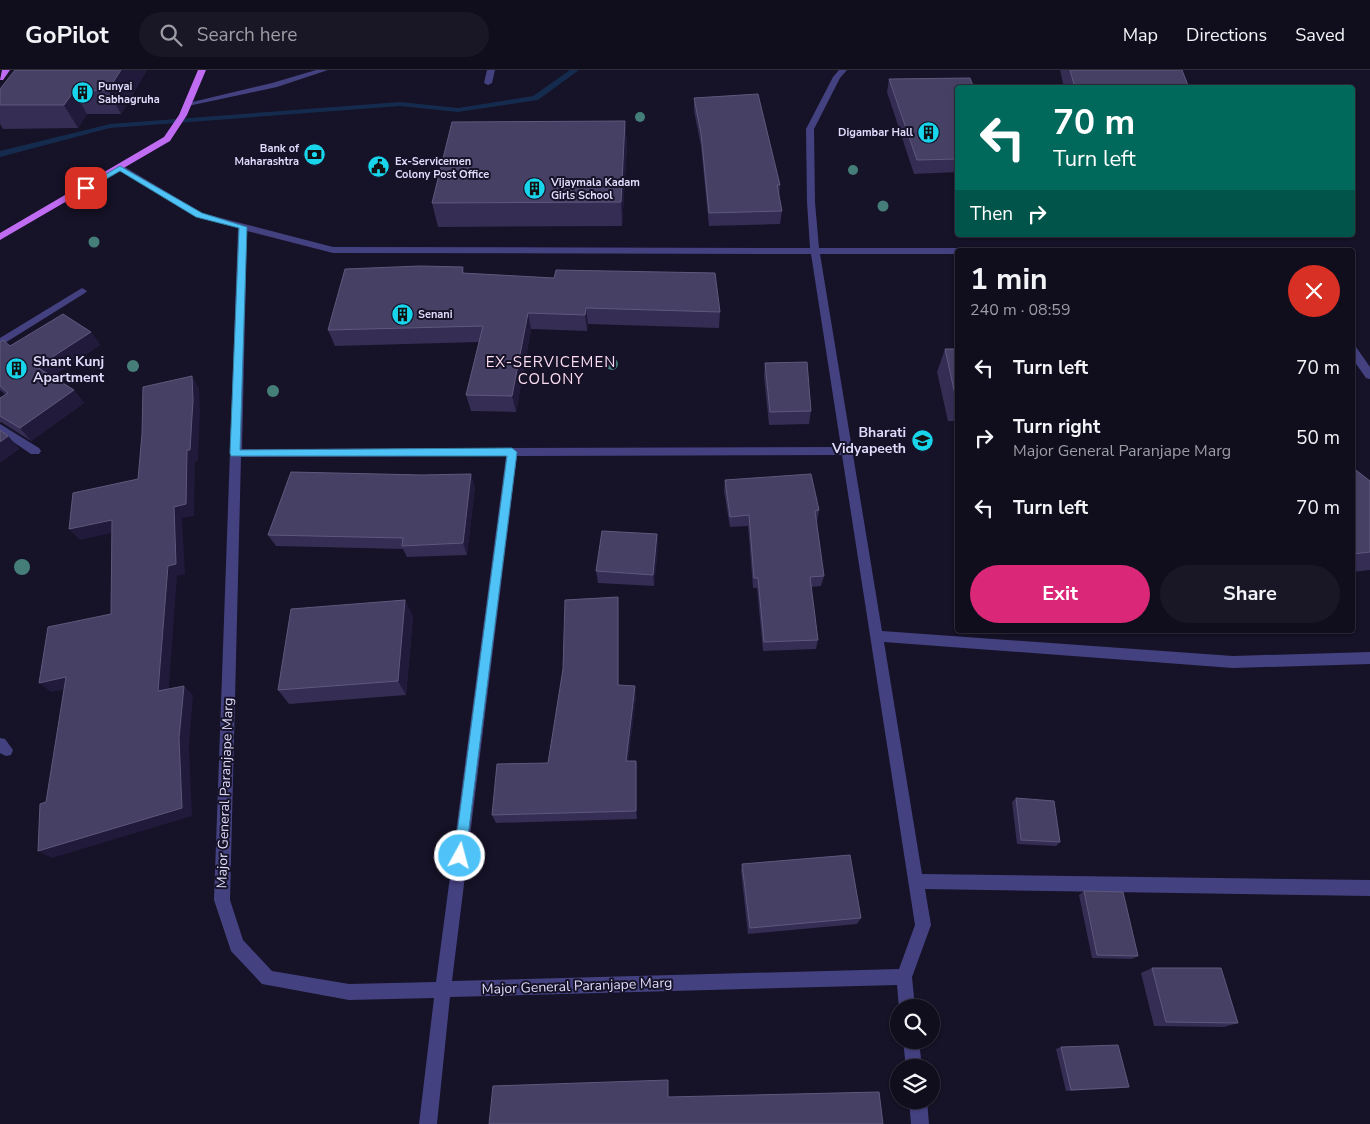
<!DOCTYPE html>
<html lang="en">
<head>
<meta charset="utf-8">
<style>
  :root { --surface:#100e1d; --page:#191726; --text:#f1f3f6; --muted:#9c9ca4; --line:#302e3b; --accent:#db2777 }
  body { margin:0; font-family:"Nunito Sans",sans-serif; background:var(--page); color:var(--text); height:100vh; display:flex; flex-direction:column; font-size:19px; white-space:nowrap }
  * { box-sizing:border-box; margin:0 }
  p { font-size:16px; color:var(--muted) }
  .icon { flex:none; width:28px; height:28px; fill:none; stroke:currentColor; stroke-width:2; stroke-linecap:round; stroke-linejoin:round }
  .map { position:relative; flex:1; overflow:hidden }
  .panel { position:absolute; left:955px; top:178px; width:400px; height:385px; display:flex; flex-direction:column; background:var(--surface); border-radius:5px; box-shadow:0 1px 4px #0004,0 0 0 1px var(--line) }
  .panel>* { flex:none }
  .banner { position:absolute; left:955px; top:15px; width:400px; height:152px; border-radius:5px; box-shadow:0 1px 4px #0004,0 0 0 1px var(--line); background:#00695c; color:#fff; overflow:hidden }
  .tools { position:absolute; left:890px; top:929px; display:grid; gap:10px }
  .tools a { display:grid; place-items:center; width:50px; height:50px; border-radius:50%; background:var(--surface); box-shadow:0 1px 4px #0004,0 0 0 1px var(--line); font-size:25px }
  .pin { position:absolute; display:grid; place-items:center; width:42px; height:42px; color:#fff; margin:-21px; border-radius:10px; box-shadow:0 2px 8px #0006 }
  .me { position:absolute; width:55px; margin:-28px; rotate:7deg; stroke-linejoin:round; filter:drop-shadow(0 0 4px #0008) }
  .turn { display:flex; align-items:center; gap:18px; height:105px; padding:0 15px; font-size:22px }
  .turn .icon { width:65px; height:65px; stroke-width:2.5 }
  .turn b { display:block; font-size:35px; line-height:42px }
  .then { display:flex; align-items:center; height:48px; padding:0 15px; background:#0003; gap:10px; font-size:19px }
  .round { display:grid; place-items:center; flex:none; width:52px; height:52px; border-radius:26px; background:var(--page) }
  .head { display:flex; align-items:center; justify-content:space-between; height:85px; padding:0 15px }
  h1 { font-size:30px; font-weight:700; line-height:38px }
  .primary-button { display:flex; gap:10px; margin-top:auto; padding:10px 15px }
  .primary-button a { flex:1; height:58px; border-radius:30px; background:var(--accent); color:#fff; font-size:20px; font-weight:700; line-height:58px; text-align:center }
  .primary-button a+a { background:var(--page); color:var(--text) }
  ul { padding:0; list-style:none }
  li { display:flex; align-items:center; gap:15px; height:70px; padding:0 15px }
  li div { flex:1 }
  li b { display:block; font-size:19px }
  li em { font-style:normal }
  header { display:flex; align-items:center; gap:30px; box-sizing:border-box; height:70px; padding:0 25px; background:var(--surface); border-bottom:1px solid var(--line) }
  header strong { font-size:24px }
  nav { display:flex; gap:28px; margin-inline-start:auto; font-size:18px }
  .search { width:350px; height:45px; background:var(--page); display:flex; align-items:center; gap:12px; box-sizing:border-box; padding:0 18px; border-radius:28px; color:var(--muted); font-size:19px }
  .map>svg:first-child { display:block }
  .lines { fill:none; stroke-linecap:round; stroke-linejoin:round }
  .stream { fill:#152b4d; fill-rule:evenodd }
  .minor { fill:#444181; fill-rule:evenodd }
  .major { fill:#c06cf2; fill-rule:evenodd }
  .tree { fill:#457e79 }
  .wall { fill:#352d53 }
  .shaded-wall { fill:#211a3a }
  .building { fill:#474065; stroke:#5f587d }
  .route { fill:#4fc3f7; stroke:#337fa1 }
  .labels { text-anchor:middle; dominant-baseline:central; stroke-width:4; stroke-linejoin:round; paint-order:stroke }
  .far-poi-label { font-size:11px; font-weight:bold; fill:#dfdbfc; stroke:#161227; text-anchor:start }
  .poi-label { font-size:14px; font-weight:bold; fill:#dfdbfc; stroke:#161227; text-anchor:start }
  .street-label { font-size:14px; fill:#dfdbfc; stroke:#161227 }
  .neighbourhood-label { font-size:15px; letter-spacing:1px; fill:#fcddf1; stroke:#161227 }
</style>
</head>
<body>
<header>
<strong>GoPilot</strong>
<div class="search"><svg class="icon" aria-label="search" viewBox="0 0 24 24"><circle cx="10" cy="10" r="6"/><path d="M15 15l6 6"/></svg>Search here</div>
<nav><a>Map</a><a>Directions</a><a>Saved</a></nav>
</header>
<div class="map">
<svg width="1370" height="1054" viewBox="0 0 1370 1054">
  <rect width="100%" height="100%" fill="#161227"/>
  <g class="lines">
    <path class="stream" d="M570,0h9l-41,30 -80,12 -58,-6 -290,22 -110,29v-6l110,-27 290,-22 58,6 75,-12z"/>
    <path class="minor" d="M316,0h12l-51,17 -89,19 -4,-2 88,-21z
      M487,0h8l-3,13 -4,2 -4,-2z
      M839,0h8l-7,8 -26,51 1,73 4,46h139l4,2h-4v4h-138l62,377 351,25 137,-4v12l-137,4 -349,-26 38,232 448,6v16l-445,-7 6,36 -19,52 3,31h-16l-2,-23 -447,12 -13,127h-18l15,-126 -85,2 -87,-16 -31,-33 -17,-51 24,-672 -42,-11 -80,-49 7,-2 79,47 131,34 477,1 -3,-46 -1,-73 27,-52zM247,161l86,22 478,1 30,193 -599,2zM842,385l73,470 -16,44 -447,12 65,-525zM506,386l-70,526 -87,2 -77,-13 -29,-31 -13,-40 11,-443z
      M82,218l5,3 -2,2 -85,53v-8z
      M1352,276l4,1 14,20v12l-4,-1 -14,-20z
      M0,354l39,24 2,3 -2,3h-8l-31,-21z
      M0,668l5,1 8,11 -2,5 -5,1 -6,-3z
      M903,970h16l3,28h-16z
      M909,1030h18l2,24h-18z"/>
    <path class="major" d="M2,0h8l-7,10h-3z
      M198,0h8l-19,45 -17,26 -170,99v-7l164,-96 15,-22z"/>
  </g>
  <g class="tree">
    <circle cx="640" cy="47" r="5"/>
    <circle cx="853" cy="100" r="5"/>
    <circle cx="883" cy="136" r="5.5"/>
    <circle cx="94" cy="172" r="5.5"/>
    <circle cx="612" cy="294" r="6"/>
    <circle cx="133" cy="296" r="6"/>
    <circle cx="273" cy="321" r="6"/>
    <circle cx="22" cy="497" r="8"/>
  </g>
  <path class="wall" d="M147,0l-26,44h-34l-9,14 -75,1 -3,-5v-35z
    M1060,0h122l7,18h-125z
    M889,9l69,9v84l-44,2 -27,-82z
    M694,28l86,87 -1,12 3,14 -2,13 -71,2 -8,-80 -7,-35z
    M625,51l2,24 -5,81 -184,1 -6,-24z
    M463,197l1,6 256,39 -1,16 -131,-4 -1,7 -56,-2 -15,83 -45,-1 -5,-16 13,-53 -144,4 -7,-16z
    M91,262l9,13 -47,31 21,14 10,13 -53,38 -30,-19 -1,1v-25l6,-3 -6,-5v-48l10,4z
    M945,279h13v72h-10l-11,-49z
    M765,293l46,48 -2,13 -40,1 -5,-49z
    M1352,397l18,14v89l-18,2z
    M725,410l94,30 -2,11h-1l8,55 -3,10 -10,1 7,53 -2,9 -53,2 -6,-63h-4l-5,-62 -18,1 -6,-36z
    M475,416l-8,69 -60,2 -4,-8 -127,-3 -8,-11z
    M657,464l1,12 -4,40 -56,-3 -2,-12z
    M619,538v77l17,11 -8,65h8l1,8v50l-141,4 -4,-8 56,-52z
    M413,546l-7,79 -117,9 -11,-14z
    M1016,728l44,44 -4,4 -39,-2 -5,-42z
    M742,794l119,54 -4,6 -109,10 -7,-63z
    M1084,821l54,65 -6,3 -40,-1 -13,-63z
    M1152,898l86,55 -14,4 -70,-1 -13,-53z
    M1061,977l68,40 -5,1 -58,3 -10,-42z"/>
  <path class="shaded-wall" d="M121,0h26l-26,44 -13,-24z
    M74,21l13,23 -9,14 -14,-23z
    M625,51l2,24 -5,81 -1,-24z
    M586,238l2,16 -1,7 -2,-16z
    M528,243l3,16 -15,83 -4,-16z
    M91,262l9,13 -52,35 -11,-13z
    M192,306l7,12 1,24 -2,49 -3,1 -1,54 -12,2 3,56 -8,2 -9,124 -10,-9 16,-184 13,-57z
    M74,320l10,13 -53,38 -11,-13z
    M8,366l12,13 -20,14v-21z
    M471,404l4,12 -8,69 -4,-12z
    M112,450l9,11 -41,9 -11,-11z
    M657,464l1,12 -4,40 -1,-11z
    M618,527l1,11v87l-1,-10z
    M405,530l8,16 -7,79 -8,-14z
    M66,607l12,10 -27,5 -12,-9z
    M184,616l9,9 -4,51 3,70 -140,42 -14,-7 141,-113z
    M635,616l1,10 -9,74 -1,-9z
    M636,691l1,8v50l-1,-8z"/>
  <path class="building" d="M15,0h106l-13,20 -34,1 -10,14h-64v-16z
    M1070,0h112l7,18h-114z
    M970,8l4,10h-16v71l-41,1 -28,-81z
    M758,24l22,91h-3l5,26 -73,2 -8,-80 -7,-35z
    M625,51l-4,81 -189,1 20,-81z
    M420,196l43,1 -1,6 92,5 2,-8 159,3 5,39 -134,-4 -1,7 -57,-2 -16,83 -46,-1 17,-69 -155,4 17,-61z
    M63,244l28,18 -54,35 37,23 -54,38 -20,-12v-18l8,-5 -8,-7v-44l3,-2 7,6z
    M945,279h13v50h-2z
    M807,292l4,49 -41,1 -5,-49z
    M192,306l1,24 -3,50h-3l-1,54 -12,3 2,57 -8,2 -10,125 26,-5 -5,52 3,70 -144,43 2,-47 6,-2 20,-125 -27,6 9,-56 63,-13 1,-94 -43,9 4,-36 65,-14 4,-45 1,-47z
    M0,360l8,6 -8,6z
    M1352,397l18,14v71l-18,2z
    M291,402l131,3 49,-1 -8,69 -61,3 1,-8 -135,-3z
    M811,404l8,36 -4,1 9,65 -14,1 8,63 -54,2 -6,-64h-4l-5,-63 -19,2 -5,-37z
    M602,461l55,3 -4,41 -57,-4z
    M618,527v88l17,1 -9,75h10v50l-144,4 5,-51 51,-1 15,-94 2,-69z
    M405,530l-7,81 -120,9 13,-81z
    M1016,728l38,3 6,41 -39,-2z
    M850,785l11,63 -111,10 -8,-64z
    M1084,821l39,1 15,64 -41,-1z
    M1152,898h69l17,55 -72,-1z
    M1118,975l11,42 -58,3 -10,-43z
    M668,1010v17l211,-5 4,32h-394l4,-38z"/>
  <path class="route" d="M120,96l82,47 45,14 -7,223 272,-2 5,4 -52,408 -5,2 -4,-2 -2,-4 53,-400h-276l-1,-3 9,-225 -43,-11 -76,-46 -31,18 -7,-1z"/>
  <defs>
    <symbol id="building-disc" viewBox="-11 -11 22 22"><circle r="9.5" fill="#18d5eb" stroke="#161227"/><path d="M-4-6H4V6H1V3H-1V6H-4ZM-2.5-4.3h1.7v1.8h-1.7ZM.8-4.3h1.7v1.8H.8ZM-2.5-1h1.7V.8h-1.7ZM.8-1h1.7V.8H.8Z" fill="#111"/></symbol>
    <symbol id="bank-disc" viewBox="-11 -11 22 22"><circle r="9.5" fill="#18d5eb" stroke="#161227"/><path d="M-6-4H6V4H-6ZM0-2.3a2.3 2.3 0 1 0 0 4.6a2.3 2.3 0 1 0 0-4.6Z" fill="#111"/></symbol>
    <symbol id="civic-disc" viewBox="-11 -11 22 22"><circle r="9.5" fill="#18d5eb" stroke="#161227"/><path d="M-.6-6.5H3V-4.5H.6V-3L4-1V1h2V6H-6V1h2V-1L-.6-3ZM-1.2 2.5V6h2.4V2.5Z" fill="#111"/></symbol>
    <symbol id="university-disc" viewBox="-11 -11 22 22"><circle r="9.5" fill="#18d5eb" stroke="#161227"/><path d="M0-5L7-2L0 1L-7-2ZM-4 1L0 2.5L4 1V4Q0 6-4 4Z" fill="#111"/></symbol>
  </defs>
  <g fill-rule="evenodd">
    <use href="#building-disc" x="70" y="10" width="25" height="25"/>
    <use href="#building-disc" x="916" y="50" width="25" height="25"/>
    <use href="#bank-disc" x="302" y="72" width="25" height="25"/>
    <use href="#civic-disc" x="366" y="84" width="25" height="25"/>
    <use href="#building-disc" x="522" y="106" width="25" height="25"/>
    <use href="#building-disc" x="390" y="232" width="25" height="25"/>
    <use href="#building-disc" x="4" y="286" width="25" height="25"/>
    <use href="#university-disc" x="910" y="358" width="25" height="25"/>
  </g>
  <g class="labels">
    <g class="far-poi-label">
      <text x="98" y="16">Punyai<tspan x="98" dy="13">Sabhagruha</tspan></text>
      <text x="913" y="62" text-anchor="end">Digambar Hall</text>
      <text x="299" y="78" text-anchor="end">Bank of<tspan x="299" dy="13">Maharashtra</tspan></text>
      <text x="395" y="91">Ex-Servicemen<tspan x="395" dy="13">Colony Post Office</tspan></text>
      <text x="551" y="112">Vijaymala Kadam<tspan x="551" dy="13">Girls School</tspan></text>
      <text x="418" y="244">Senani</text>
    </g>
    <g class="poi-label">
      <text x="33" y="291">Shant Kunj<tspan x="33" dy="16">Apartment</tspan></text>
      <text x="906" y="362" text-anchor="end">Bharati<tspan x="906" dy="16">Vidyapeeth</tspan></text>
    </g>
    <g class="street-label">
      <text transform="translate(225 723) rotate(-88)">Major General Paranjape Marg</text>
      <text transform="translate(577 916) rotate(-2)">Major General Paranjape Marg</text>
    </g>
    <g class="neighbourhood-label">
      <text x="551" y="292">EX-SERVICEMEN<tspan x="551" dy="17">COLONY</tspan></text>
    </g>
  </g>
</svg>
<div class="tools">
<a><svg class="icon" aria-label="search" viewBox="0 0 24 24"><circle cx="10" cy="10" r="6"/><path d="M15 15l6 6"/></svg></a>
<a><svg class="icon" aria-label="layers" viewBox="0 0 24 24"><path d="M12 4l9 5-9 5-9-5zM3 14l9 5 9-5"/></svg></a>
</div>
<div class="pin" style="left:86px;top:118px;background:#d93025"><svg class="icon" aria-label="arrive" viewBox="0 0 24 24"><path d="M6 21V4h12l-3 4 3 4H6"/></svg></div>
<svg class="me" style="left:460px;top:786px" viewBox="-20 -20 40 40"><circle r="17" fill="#4fc3f7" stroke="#fff" stroke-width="3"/><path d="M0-11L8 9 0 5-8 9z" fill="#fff"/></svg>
<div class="banner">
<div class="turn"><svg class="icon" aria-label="left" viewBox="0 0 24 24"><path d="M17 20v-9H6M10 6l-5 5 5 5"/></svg><div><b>70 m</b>Turn left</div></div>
<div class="then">Then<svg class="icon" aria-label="right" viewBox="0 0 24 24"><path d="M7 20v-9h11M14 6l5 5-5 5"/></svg></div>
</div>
<section class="panel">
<div class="head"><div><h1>1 min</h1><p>240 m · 08:59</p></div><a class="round" style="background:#d93025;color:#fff"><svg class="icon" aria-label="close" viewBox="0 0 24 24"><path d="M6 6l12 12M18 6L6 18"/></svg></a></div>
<ul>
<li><svg class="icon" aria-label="left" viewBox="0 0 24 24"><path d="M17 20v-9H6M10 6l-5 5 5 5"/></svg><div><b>Turn left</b></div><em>70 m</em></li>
<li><svg class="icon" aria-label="right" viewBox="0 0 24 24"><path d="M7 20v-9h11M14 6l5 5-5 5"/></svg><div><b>Turn right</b><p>Major General Paranjape Marg</p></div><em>50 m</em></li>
<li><svg class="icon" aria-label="left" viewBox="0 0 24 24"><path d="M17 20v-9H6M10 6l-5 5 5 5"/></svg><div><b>Turn left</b></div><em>70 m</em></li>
</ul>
<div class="primary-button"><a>Exit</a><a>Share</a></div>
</section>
</div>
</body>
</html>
